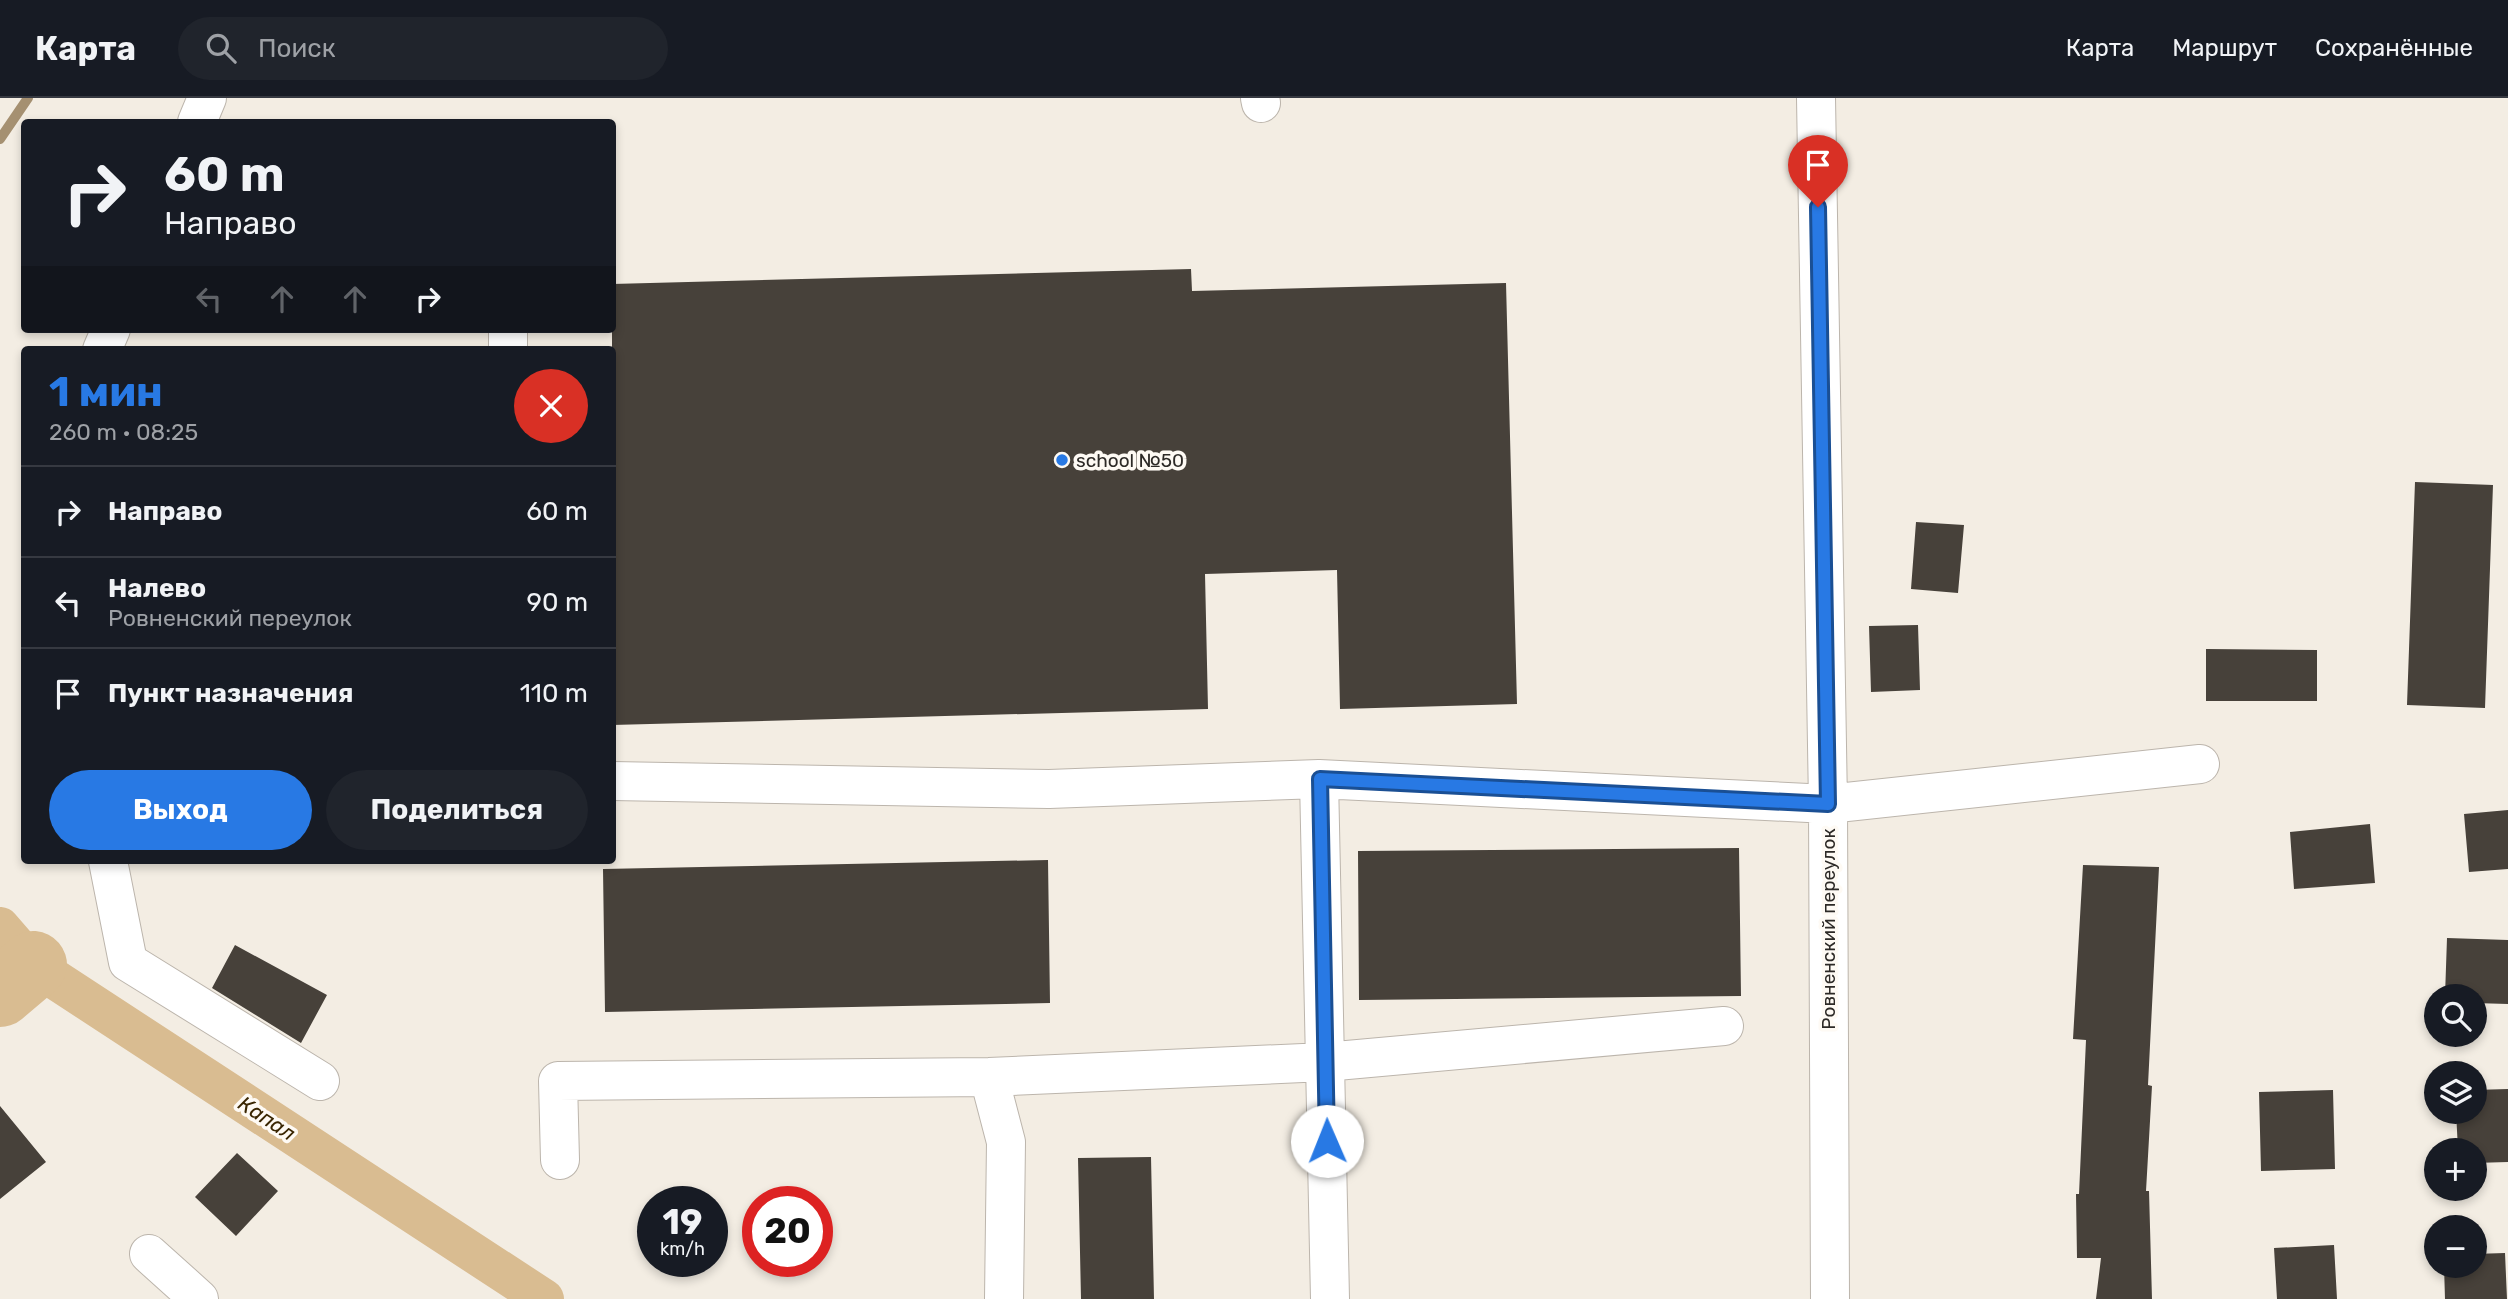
<!DOCTYPE html>
<html lang="ru">
<head>
<meta charset="utf-8">
<style>
  :root { --surface:#171b24; --page:#20242c; --text:#f1f3f6; --muted:#9ea1a6; --line:#363941; --accent:#2879e4 }
  body { margin:0; font-family:Rubik,sans-serif; background:var(--page); color:var(--text); height:100vh; display:flex; flex-direction:column; font-size:26px; white-space:nowrap }
  * { box-sizing:border-box; margin:0 }
  p { font-size:23px; color:var(--muted) }
  .icon { flex:none; width:38px; height:38px; fill:none; stroke:currentColor; stroke-width:2; stroke-linecap:round; stroke-linejoin:round }
  .map { position:relative; flex:1; overflow:hidden }
  .side { position:absolute; left:21px; top:248px; width:595px; height:518px; display:flex; flex-direction:column; background:var(--surface); border-radius:7px; box-shadow:0 4px 10px #0003 }
  .side>* { flex:none }
  .guide { position:absolute; left:21px; top:21px; width:595px; height:214px; border-radius:7px; box-shadow:0 4px 10px #0003; background:#171b24; color:var(--text); overflow:hidden }
  .controls { position:absolute; left:2424px; top:886px; display:grid; gap:14px }
  .controls a { display:grid; place-items:center; width:63px; height:63px; border-radius:50%; background:var(--surface); box-shadow:0 4px 10px #0003; font-size:35px }
  .speed { position:absolute; left:637px; top:1088px; display:flex; gap:14px; font-size:35px; font-weight:700; text-align:center }
  .speed>* { display:grid; place-content:center; width:91px; height:91px; border-radius:50%; background:var(--surface); box-shadow:0 4px 10px #0003; line-height:1 }
  .speed small { font-size:18px; font-weight:400 }
  .speed .limit { border:10px solid #d22; background:#fff; color:#111 }
  .pin { position:absolute; display:grid; place-items:center; width:60px; height:60px; color:#fff; margin:-72px -30px; border-radius:50% 50% 50% 0; rotate:-45deg; box-shadow:0 0 7px #0007 }
  .pin .icon { rotate:45deg }
  .me { position:absolute; width:77px; margin:-38px; rotate:359deg; stroke-linejoin:round; filter:drop-shadow(0 0 5px #0008) }
  .turn { display:flex; align-items:center; gap:24px; height:147px; padding:0 28px; font-size:32px }
  .turn .icon { width:91px; height:91px; stroke-width:2.5 }
  .turn b { display:block; font-size:49px; line-height:60px }
  .lanes { display:flex; align-items:center; height:66px; padding:0 28px; background:#0003; justify-content:center; gap:35px; direction:ltr }
  .lanes .off { opacity:.35 }
  .round { display:grid; place-items:center; flex:none; width:74px; height:74px; border-radius:37px; background:var(--page) }
  .overview { display:flex; align-items:center; justify-content:space-between; height:119px; padding:0 28px }
  h1 { font-size:42px; font-weight:700; line-height:52px; color:var(--accent) }
  .cta { display:flex; gap:14px; margin-top:auto; padding:14px 28px }
  .cta a { flex:1; height:80px; border-radius:42px; background:var(--accent); color:#fff; font-size:28px; font-weight:700; line-height:80px; text-align:center }
  .cta a+a { background:var(--page); color:var(--text) }
  ul { padding:0; list-style:none }
  li { display:flex; align-items:center; gap:21px; height:91px; padding:0 28px; border-top:2px solid var(--line) }
  li div { flex:1 }
  li b { display:block; font-size:26px }
  li em { font-style:normal }
  header { display:flex; align-items:center; gap:42px; box-sizing:border-box; height:98px; padding:0 35px; background:var(--surface); border-bottom:2px solid var(--line) }
  header strong { font-size:33px }
  nav { display:flex; gap:38px; margin-inline-start:auto; font-size:24px }
  .search { width:490px; height:63px; background:var(--page); display:flex; align-items:center; gap:18px; box-sizing:border-box; padding:0 24px; border-radius:38px; color:var(--muted); font-size:26px }
  .map>svg:first-child { display:block }
  .lines { fill:none; stroke-linecap:round; stroke-linejoin:round }
  .stream { stroke:#a59071; stroke-width:10 }
  .canal { stroke:#d9bc91; stroke-width:40 }
  .river { stroke:#d9bc91; stroke-width:68 }
  .building { fill:#47413a }
  .minor-casing { stroke:#bcb5ac; stroke-width:40 }
  .minor { stroke:#fff; stroke-width:38 }
  .route-casing { stroke:#1a4f94; stroke-width:18 }
  .route { stroke:#2879e4; stroke-width:12 }
  .poi-dot { fill:#2879e4; stroke:#fefaf4; stroke-width:2.5 }
  .labels { text-anchor:middle; dominant-baseline:central; stroke-width:7; stroke-linejoin:round; paint-order:stroke }
  .poi-label { font-size:19px; fill:#2d2a27; stroke:#fefaf4; text-anchor:start }
  .street-label { font-size:19px; fill:#2d2a27; stroke:#fefaf4 }
  .water-label { font-size:21px; font-style:italic; fill:#3a2602; stroke:#fefaf4 }
</style>
</head>
<body>
<header>
<strong>Карта</strong>
<div class="search"><svg class="icon" aria-label="search" viewBox="0 0 24 24"><circle cx="10" cy="10" r="6"/><path d="M15 15l6 6"/></svg>Поиск</div>
<nav><a>Карта</a><a>Маршрут</a><a>Сохранённые</a></nav>
</header>
<div class="map">
<svg width="2508" height="1201" viewBox="0 0 2508 1201">
  <rect width="100%" height="100%" fill="#f3ede3"/>
  <g class="lines">
    <path class="stream" d="M0,41l28,-41"/>
    <path class="canal" d="M0,829l33,38 511,334"/>
    <path class="river" d="M0,895l33,-28"/>
  </g>
  <path class="building" d="M1191,171l1,22 314,-8 11,421 -177,5 -3,-139 -132,4 3,135 -596,16v-441z
    M2415,384l78,3 -8,223 -78,-3z
    M1916,424l48,3 -6,68 -47,-4z
    M1918,527l2,65 -49,2 -2,-66z
    M2206,551l111,1v51h-111z
    M2508,712v59l-39,3 -5,-58z
    M2370,726l5,59 -81,6 -4,-57z
    M1739,750l2,148 -382,4 -1,-149z
    M1048,762l2,143 -445,9 -2,-143z
    M2083,767l76,2 -11,218 4,1 -6,105h3l3,108h-56l5,-41h-24l-1,-64h3l7,-154 -13,-1z
    M2447,840l61,2v64l-34,-1v-7h-29z
    M235,847l92,50 -26,48 -89,-55z
    M2508,991v73l-34,1v-13h-16l-2,-39h18v-21z
    M2333,992l2,79 -74,2 -2,-79z
    M0,1008l46,56 -46,37z
    M237,1055l41,38 -42,45 -41,-39z
    M1151,1059l3,142h-73l-3,-141z
    M2334,1147l3,54h-60l-3,-51z
    M2505,1155l2,46h-62l-1,-34h30v-11z"/>
  <g class="lines">
    <defs>
      <path id="minor" d="M1260,0l1,5
        M1816,0l12,706 2,495
        M197,24l10,-24
        M508,232v20
        M102,252l9,-21
        M1319,681l509,25 372,-40
        M612,683l437,8 270,-10 11,520
        M108,763l20,101 192,119
        M989,979l17,65 -2,157
        M560,1062l-2,-79 431,-4 336,-15 399,-36
        M149,1156l50,45"/>
    </defs>
    <use href="#minor" class="minor-casing"/>
    <use href="#minor" class="minor"/>
  </g>
  <g class="lines">
    <defs>
      <path id="route" d="M1327,1043l-7,-362 508,25 -10,-597"/>
    </defs>
    <use href="#route" class="route-casing"/>
    <use href="#route" class="route"/>
  </g>
  <circle class="poi-dot" cx="1062" cy="362" r="7"/>
  <g class="labels">
    <g class="poi-label">
      <text x="1076" y="362">school №50</text>
    </g>
    <g class="street-label">
      <text transform="translate(1828 831) rotate(-90)">Ровненский переулок</text>
    </g>
    <g class="water-label">
      <text transform="translate(267 1020) rotate(33)">Капал</text>
    </g>
  </g>
</svg>
<div class="controls">
<a><svg class="icon" aria-label="search" viewBox="0 0 24 24"><circle cx="10" cy="10" r="6"/><path d="M15 15l6 6"/></svg></a>
<a><svg class="icon" aria-label="layers" viewBox="0 0 24 24"><path d="M12 4l9 5-9 5-9-5zM3 14l9 5 9-5"/></svg></a>
<a>+</a>
<a>−</a>
</div>
<div class="speed"><div>19<small>km/h</small></div><div class="limit">20</div></div>
<div class="pin" style="left:1818px;top:109px;background:#d93025"><svg class="icon" aria-label="arrive" viewBox="0 0 24 24"><path d="M6 21V4h12l-3 4 3 4H6"/></svg></div>
<svg class="me" style="left:1327px;top:1043px" viewBox="-20 -20 40 40"><circle r="19" fill="#fff"/><path d="M0-13L10 11 0 6-10 11z" fill="#2879e4"/></svg>
<div class="guide">
<div class="turn"><svg class="icon" aria-label="right" viewBox="0 0 24 24"><path d="M7 20v-9h11M14 6l5 5-5 5"/></svg><div><b>60 m</b>Направо</div></div>
<div class="lanes"><svg class="icon off" aria-label="left" viewBox="0 0 24 24"><path d="M17 20v-9H6M10 6l-5 5 5 5"/></svg><svg class="icon off" aria-label="ahead" viewBox="0 0 24 24"><path d="M12 20V5M6 11l6-6 6 6"/></svg><svg class="icon off" aria-label="ahead" viewBox="0 0 24 24"><path d="M12 20V5M6 11l6-6 6 6"/></svg><svg class="icon" aria-label="right" viewBox="0 0 24 24"><path d="M7 20v-9h11M14 6l5 5-5 5"/></svg></div>
</div>
<section class="side">
<div class="overview"><div><h1>1 мин</h1><p>260 m · 08:25</p></div><a class="round" style="background:#d93025;color:#fff"><svg class="icon" aria-label="close" viewBox="0 0 24 24"><path d="M6 6l12 12M18 6L6 18"/></svg></a></div>
<ul>
<li><svg class="icon" aria-label="right" viewBox="0 0 24 24"><path d="M7 20v-9h11M14 6l5 5-5 5"/></svg><div><b>Направо</b></div><em>60 m</em></li>
<li><svg class="icon" aria-label="left" viewBox="0 0 24 24"><path d="M17 20v-9H6M10 6l-5 5 5 5"/></svg><div><b>Налево</b><p>Ровненский переулок</p></div><em>90 m</em></li>
<li><svg class="icon" aria-label="arrive" viewBox="0 0 24 24"><path d="M6 21V4h12l-3 4 3 4H6"/></svg><div><b>Пункт назначения</b></div><em>110 m</em></li>
</ul>
<div class="cta"><a>Выход</a><a>Поделиться</a></div>
</section>
</div>
</body>
</html>
